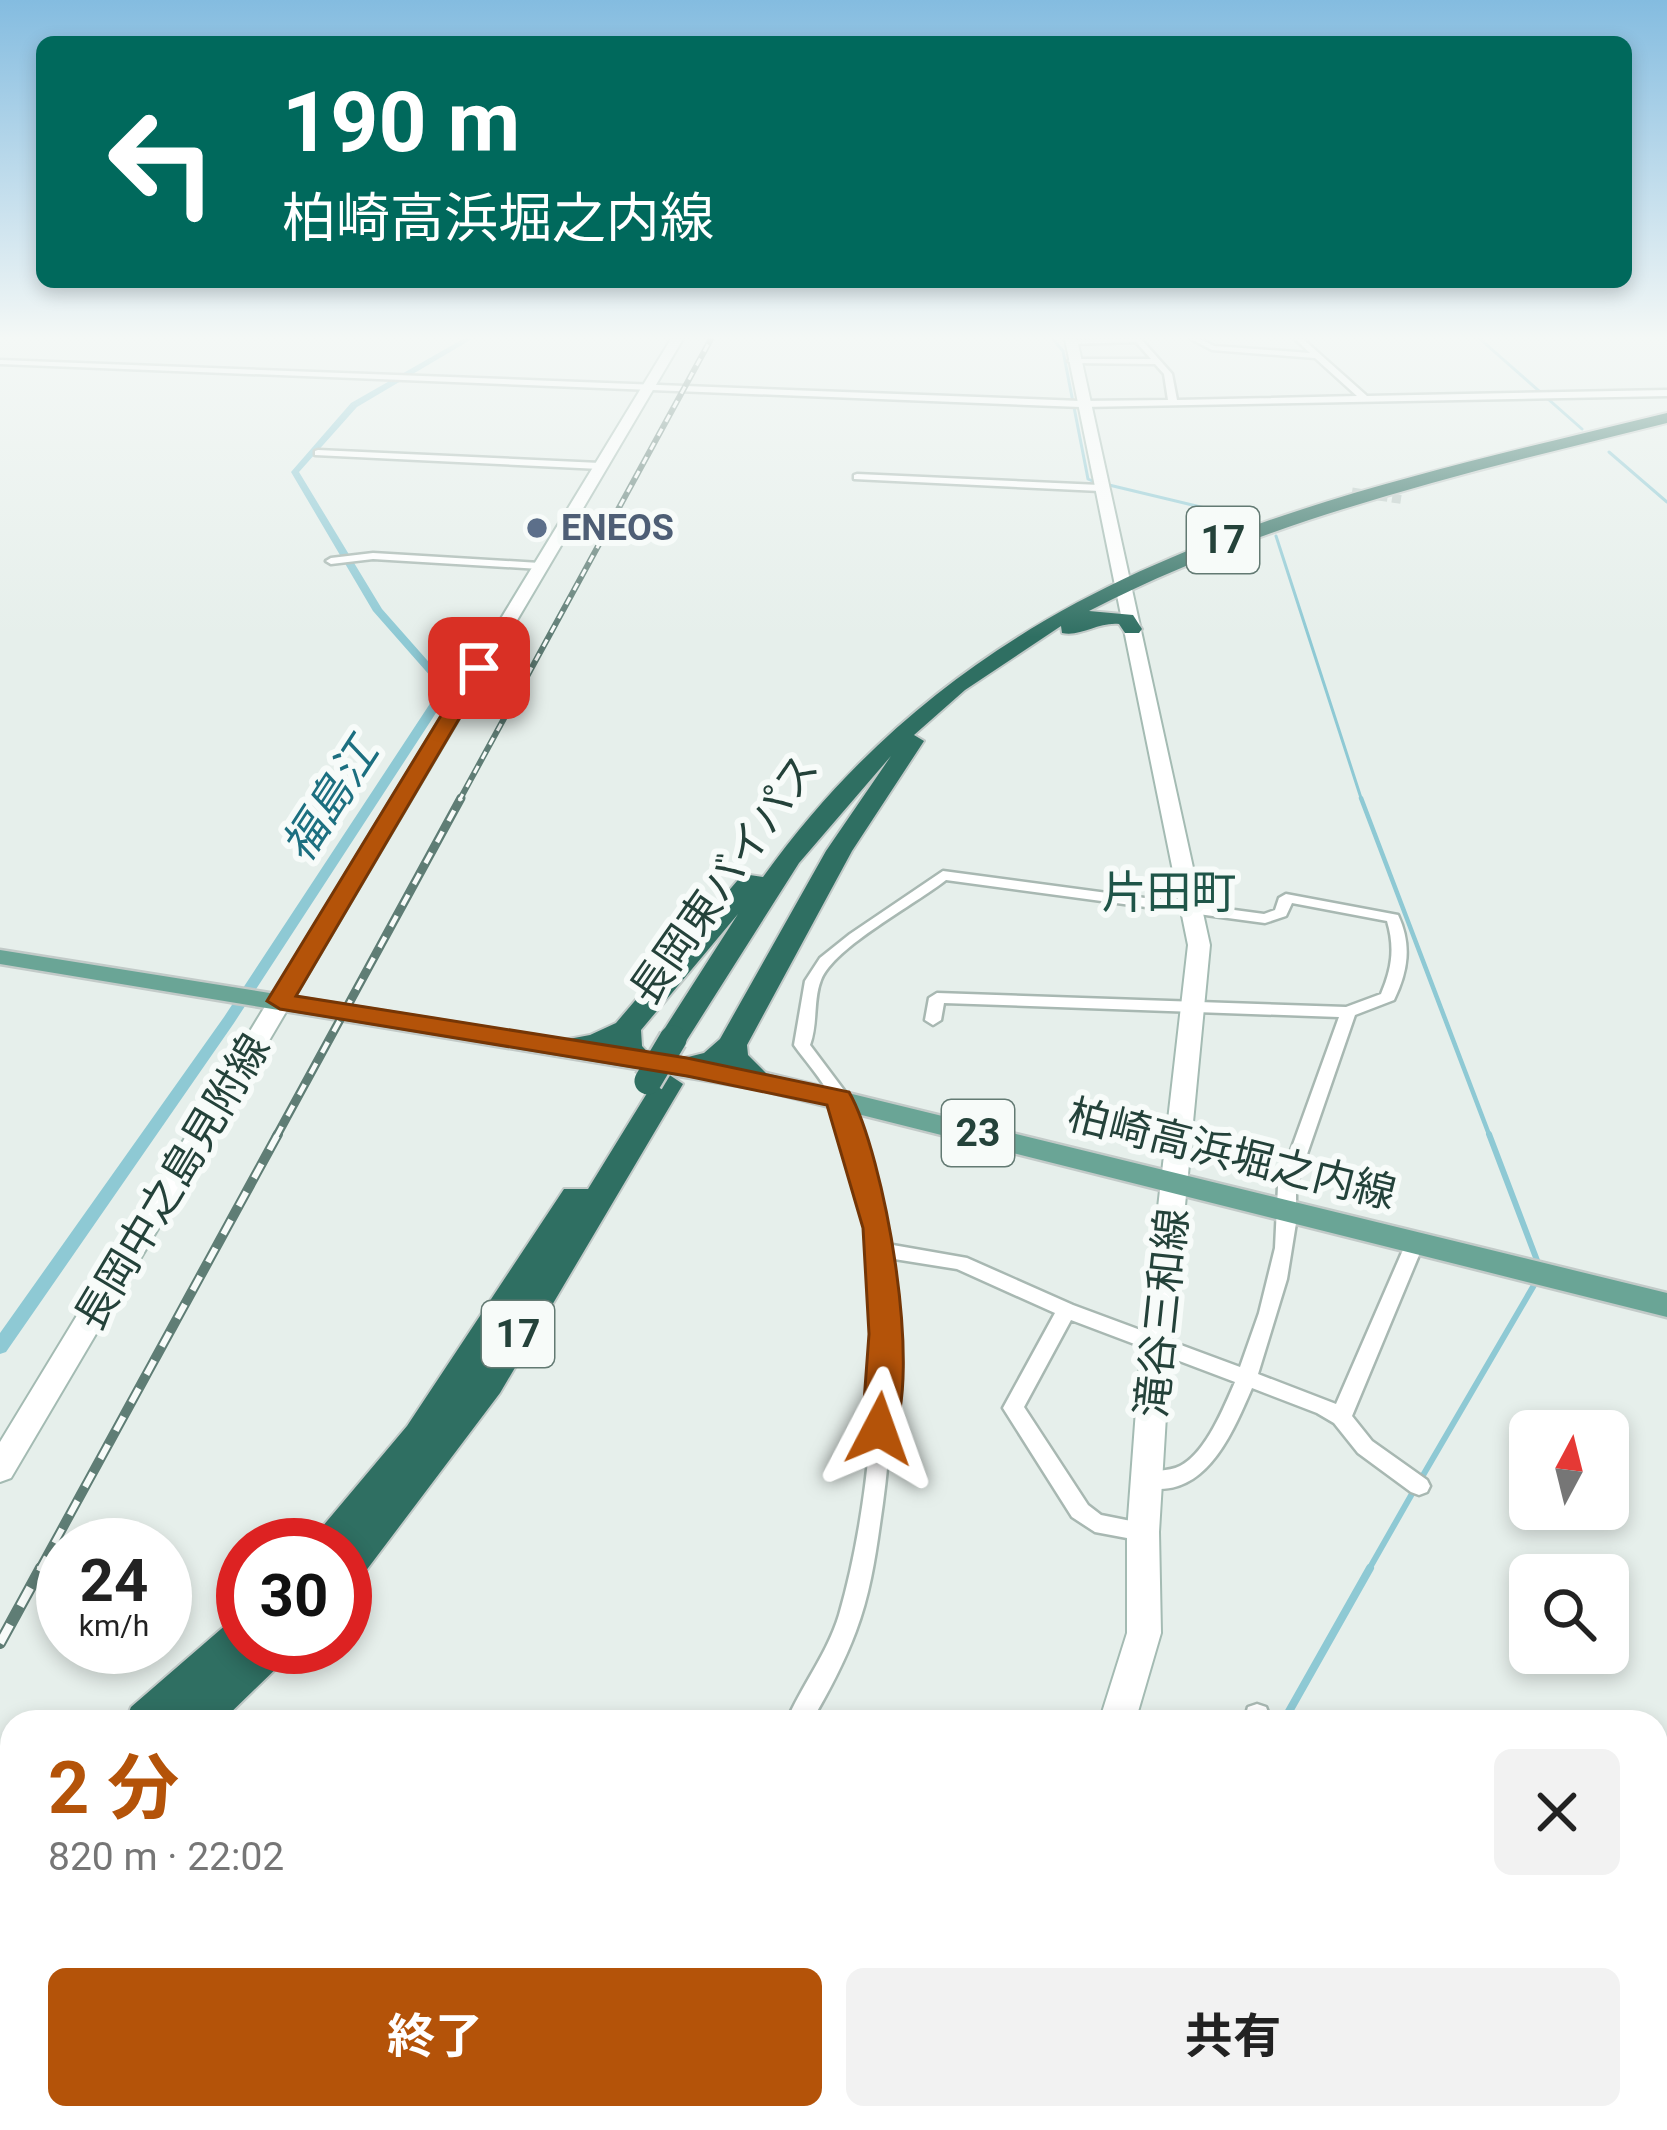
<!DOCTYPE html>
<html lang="ja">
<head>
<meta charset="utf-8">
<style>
  :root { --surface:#fff; --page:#f2f2f2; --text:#222; --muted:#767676; --accent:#b45309 }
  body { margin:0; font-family:Roboto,"Noto Sans JP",sans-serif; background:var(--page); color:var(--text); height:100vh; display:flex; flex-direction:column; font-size:45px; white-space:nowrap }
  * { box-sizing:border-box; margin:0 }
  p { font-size:39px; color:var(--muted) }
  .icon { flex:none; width:66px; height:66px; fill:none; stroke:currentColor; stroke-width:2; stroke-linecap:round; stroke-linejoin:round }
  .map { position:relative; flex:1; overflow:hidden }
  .drawer { position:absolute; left:0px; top:1710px; width:1668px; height:420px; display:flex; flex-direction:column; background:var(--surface); border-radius:36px 36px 0 0; box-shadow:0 6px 18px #0003 }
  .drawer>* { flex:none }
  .hud { position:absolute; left:36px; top:36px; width:1596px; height:252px; border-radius:18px; box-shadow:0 6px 18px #0003; background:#00695c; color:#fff; overflow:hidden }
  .needle { width:78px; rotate:7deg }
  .buttons { position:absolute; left:1509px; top:1410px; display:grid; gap:24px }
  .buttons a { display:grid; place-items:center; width:120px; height:120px; border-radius:18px; background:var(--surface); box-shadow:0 6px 18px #0003; font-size:60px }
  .speed { position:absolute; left:36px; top:1518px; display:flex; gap:24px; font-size:60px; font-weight:700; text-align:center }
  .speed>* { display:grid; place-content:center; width:156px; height:156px; border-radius:50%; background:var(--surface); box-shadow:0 6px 18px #0003; line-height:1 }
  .speed small { font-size:30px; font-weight:400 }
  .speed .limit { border:18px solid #d22; background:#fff; color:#111 }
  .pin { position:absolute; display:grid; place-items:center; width:102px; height:102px; color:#fff; margin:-51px; border-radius:24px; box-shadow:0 6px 18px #0006 }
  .me { position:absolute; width:132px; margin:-66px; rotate:4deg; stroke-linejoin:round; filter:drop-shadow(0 0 9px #0008) }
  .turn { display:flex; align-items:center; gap:42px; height:252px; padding:0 48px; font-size:54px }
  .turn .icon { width:156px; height:156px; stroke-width:2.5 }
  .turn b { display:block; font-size:84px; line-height:102px }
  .round { display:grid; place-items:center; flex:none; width:126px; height:126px; border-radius:18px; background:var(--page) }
  .overview { display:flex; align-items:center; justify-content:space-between; height:204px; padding:0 48px }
  h1 { font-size:72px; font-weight:700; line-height:90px; color:var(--accent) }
  .action { display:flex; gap:24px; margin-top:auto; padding:24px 48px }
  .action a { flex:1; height:138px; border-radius:18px; background:var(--accent); color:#fff; font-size:48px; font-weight:700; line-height:138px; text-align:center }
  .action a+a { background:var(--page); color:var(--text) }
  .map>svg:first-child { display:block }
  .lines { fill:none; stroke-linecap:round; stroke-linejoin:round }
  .stream-far3 { stroke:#8ec9d4; stroke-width:3 }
  .stream-far2 { stroke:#8ec9d4; stroke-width:4.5 }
  .stream-far1 { stroke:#8ec9d4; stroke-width:6 }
  .stream { stroke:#8ec9d4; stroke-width:8 }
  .canal { fill:#8ec9d4; fill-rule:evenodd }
  .street-tunnel { stroke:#bfccc8; stroke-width:9; stroke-dasharray:9 4.5; stroke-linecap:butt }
  .street-casing { stroke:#a8b8b2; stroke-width:5 }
  .secondary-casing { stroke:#a4bbb3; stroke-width:4 }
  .primary-casing { stroke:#c2cac8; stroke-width:5 }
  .highway-casing { stroke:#c2cac8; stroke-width:4 }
  .street { fill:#fff; fill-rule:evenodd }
  .secondary { fill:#fff; fill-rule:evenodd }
  .primary { fill:#6aa596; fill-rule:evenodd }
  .highway { fill:#2f6f62; fill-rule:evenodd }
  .rail-far3-casing { stroke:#5f7d75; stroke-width:6 }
  .rail-far2-casing { stroke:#5f7d75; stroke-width:9 }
  .rail-far1-casing { stroke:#5f7d75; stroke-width:10 }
  .rail-casing { stroke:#5f7d75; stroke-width:12 }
  .rail-far3 { stroke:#f7fbf9; stroke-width:3; stroke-dasharray:8; stroke-linecap:butt }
  .rail-far2 { stroke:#f7fbf9; stroke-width:4.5; stroke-dasharray:12; stroke-linecap:butt }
  .rail-far1 { stroke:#f7fbf9; stroke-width:6; stroke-dasharray:16; stroke-linecap:butt }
  .rail { stroke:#f7fbf9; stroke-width:8; stroke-dasharray:21; stroke-linecap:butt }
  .highway-bridge-casing { stroke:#c2cac8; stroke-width:32; stroke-linecap:butt }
  .highway-bridge { stroke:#2f6f62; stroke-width:27 }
  .route { fill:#b45309; stroke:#753606; stroke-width:3 }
  .service-dot { fill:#5c6f8a; stroke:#f7fbf9; stroke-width:4.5 }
  .labels { text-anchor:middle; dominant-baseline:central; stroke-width:12; stroke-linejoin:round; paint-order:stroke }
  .far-service-label { font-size:36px; font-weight:bold; fill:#4e5e75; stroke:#f7fbf9; text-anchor:start }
  .shield { fill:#f7fbf9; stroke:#637a73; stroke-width:3 }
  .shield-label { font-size:39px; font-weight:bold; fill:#24423a }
  .street-label { font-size:42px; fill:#24423a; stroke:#f7fbf9 }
  .water-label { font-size:45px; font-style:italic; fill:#1c6f80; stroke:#f7fbf9 }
  .neighbourhood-label { font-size:45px; fill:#1f5548; stroke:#f7fbf9 }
</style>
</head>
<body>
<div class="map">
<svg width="1667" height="2130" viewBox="0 0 1667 2130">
  <rect width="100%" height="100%" fill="#e6efeb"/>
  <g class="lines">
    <path class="stream-far3" d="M1053,339l10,12 25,128 9,4
      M1480,339l102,90
      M1609,452l58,50
      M1109,485l146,35
      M1276,536l86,265"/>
    <path class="stream-far2" d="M1361,798l129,339"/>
    <path class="stream-far1" d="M1489,1134l49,129
      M1422,1477l115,-197
      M1368,1571l45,-79"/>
    <path class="stream" d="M1283,1722l87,-154
      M1256,2118v12"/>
    <path class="canal" d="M463,339h9l-115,68 -58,65 83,137 60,68 5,19 -213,327 -228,329 -6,2v-21l224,-316 211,-321 -3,-18 -59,-67 -82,-139 60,-69z"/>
    <path class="street-tunnel" d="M1352,492l53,8"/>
    <defs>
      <path id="street" d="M1141,339l31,35 5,26 180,-4 -42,-38 -103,-8 -21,-11h9l14,7 96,7 -15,-14h8l64,57 300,-6v6l-586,11 -1081,-43v-4l1081,41 87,-1 -4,-26 -9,-10 -83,-1 -4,-2 4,-2h79l-15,-17 -65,2 -4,-2 4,-2z
        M318,450l282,13 5,3 -5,3 -285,-14v-4z
        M857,474l243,11 5,3 -5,3 -246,-12v-4z
        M373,553l167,10 5,3 -5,3 -167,-10 -42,5 -5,-3 5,-3z
        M943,871l321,43 11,-4 4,-12 7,-4 112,21c14,30 10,56 -4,85l-39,15 -59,171v37l-9,56 -29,95 78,30 70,-161 2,-5h14l2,5 -72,173 20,25 55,39 3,6 -3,6 -8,3 -8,-3 -53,-39 -24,-30 -17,-10 -65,-25c-20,46 -48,116 -112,98l-3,-6 3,-6c13,-4 28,-2 40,-8 26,-13 44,-59 55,-84l-164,-62 -47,87 64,98 13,10 50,10 3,7 -3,7 -8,2 -48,-9 -23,-15 -69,-109 52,-95 -98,-44 -69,-11c7,89 6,177 -8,266 -5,36 -11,73 -24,107 -12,32 -28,62 -45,91h-25c16,-37 41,-68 53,-107 41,-141 56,-383 -8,-517 -9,-19 -25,-36 -37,-53l11,-64 15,-23 30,-24zM946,880l319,43 21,-7 6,-13 95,18c8,27 5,47 -6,73l-35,13 -409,-14 -8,5 -4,22 8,5 8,-5 3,-17 395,14 -61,169 -3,62 -16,65 -19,54 -167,-62 -106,-47 -80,-14 -16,-86 -25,-65 -36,-48c8,-21 3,-45 11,-65 13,-33 95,-76 125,-100z
        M1257,1704l9,3 3,8 -1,7h-24l4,-15z
        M534,2118h36l-6,12h-36z
        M1175,2118h69v12h-61l-4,-2z"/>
      <path id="secondary" d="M671,339h12l-672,1139 -11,4v-40z
        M1065,339h12l133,606 -42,438 -9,149 2,101 -26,89h-36l28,-89v-101l11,-149 50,-438z
        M965,2118h42l-4,12h-42z"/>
      <path id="primary" d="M0,950l758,121 909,222v24l-909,-228 -758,-125z"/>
      <path id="highway" d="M1667,413v10c-197,49 -396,94 -578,188l44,4 9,14 -3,4h-14l-6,-9c-21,-2 -38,13 -57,9l-1,-7 -96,64 -51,45 10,6 -72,110 -105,194 1,10 25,25 -4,7h-22l-22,-21 -38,11 -15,-10 4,-7 28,-7 16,-14 106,-188 65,-95 -92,107 -116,183 -10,2 -15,-9 80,-125 -97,116 1,16 13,14 -4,7h-22l-16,-20 -45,10 -15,-9 5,-7 32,-6 26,-12 127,-149 20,3c227,-315 549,-377 904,-464z
        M668,1074l15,10 -183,309 -141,187 -14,5v-40h-34l6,-12 90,-107 157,-237h24l69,-112z
        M243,1617v30h47l-6,14 -63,61h-96l6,-15 97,-84z
        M12,1818v96l-12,5v-96z"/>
    </defs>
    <use href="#street" class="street-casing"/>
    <use href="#secondary" class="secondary-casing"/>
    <use href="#primary" class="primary-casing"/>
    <use href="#highway" class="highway-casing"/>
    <use href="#street" class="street"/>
    <use href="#secondary" class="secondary"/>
    <use href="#primary" class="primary"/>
    <use href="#highway" class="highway"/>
    <defs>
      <path id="rail-far3" d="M459,801l252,-462"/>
      <path id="rail-far2" d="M276,1137l185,-339"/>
      <path id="rail-far1" d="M39,1571l239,-437"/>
      <path id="rail" d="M0,1643l41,-75"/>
    </defs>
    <use href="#rail-far3" class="rail-far3-casing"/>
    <use href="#rail-far2" class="rail-far2-casing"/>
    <use href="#rail-far1" class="rail-far1-casing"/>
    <use href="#rail" class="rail-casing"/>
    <use href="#rail-far3" class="rail-far3"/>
    <use href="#rail-far2" class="rail-far2"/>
    <use href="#rail-far1" class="rail-far1"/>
    <use href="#rail" class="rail"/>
    <defs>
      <path id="highway-bridge" d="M648,1081l25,-42"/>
    </defs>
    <use href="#highway-bridge" class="highway-bridge-casing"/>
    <use href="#highway-bridge" class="highway-bridge"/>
  </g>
  <linearGradient id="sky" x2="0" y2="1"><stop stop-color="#84bce0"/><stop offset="0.53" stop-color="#f4f8f6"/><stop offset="1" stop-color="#f4f8f6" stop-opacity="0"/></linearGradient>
  <rect width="1667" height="637" fill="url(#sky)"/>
  <path class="route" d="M479,663l10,5 -193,328 391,62 162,34c35,61 75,284 42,347h-24l-5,-10 7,-95 -6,-106 -36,-123 -140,-29 -407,-67 -13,-8 203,-333z"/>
  <circle class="service-dot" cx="537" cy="528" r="12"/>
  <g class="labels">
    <g class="far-service-label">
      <text x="561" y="528">ENEOS</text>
    </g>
    <g class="shield">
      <rect x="1187" y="507" width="72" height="66" rx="9"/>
      <rect x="942" y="1100" width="72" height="66" rx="9"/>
      <rect x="482" y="1301" width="72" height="66" rx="9"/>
    </g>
    <g class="shield-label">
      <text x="1223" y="540">17</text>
      <text x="978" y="1133">23</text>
      <text x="518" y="1334">17</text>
    </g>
    <g class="street-label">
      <text transform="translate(724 879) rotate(-55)">長岡東バイパス</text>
      <text transform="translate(1232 1154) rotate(14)">柏崎高浜堀之内線</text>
      <text transform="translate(172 1182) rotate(-59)">長岡中之島見附線</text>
      <text transform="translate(1162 1313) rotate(-84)">滝谷三和線</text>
    </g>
    <g class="water-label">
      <text transform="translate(330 800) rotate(-57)">福島江</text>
    </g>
    <g class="neighbourhood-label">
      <text x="1169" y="892">片田町</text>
    </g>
  </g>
</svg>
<div class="buttons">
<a><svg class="needle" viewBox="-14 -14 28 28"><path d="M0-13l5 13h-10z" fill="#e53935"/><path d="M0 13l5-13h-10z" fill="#767676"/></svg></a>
<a><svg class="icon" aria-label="search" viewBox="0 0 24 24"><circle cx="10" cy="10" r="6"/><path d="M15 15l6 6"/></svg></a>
</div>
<div class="speed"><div>24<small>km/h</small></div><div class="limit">30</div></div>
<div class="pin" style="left:479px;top:668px;background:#d93025"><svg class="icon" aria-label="arrive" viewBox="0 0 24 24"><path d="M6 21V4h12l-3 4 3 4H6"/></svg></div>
<svg class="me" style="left:879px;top:1429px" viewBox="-20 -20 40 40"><path d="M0-17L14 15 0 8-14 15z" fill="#b45309" stroke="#fff" stroke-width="4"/></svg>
<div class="hud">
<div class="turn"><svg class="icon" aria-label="left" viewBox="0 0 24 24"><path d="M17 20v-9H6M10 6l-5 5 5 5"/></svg><div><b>190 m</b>柏崎高浜堀之内線</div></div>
</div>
<section class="drawer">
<div class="overview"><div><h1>2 分</h1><p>820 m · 22:02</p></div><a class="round"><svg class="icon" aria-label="close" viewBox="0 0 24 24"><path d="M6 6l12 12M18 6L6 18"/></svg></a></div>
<div class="action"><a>終了</a><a>共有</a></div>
</section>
</div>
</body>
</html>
